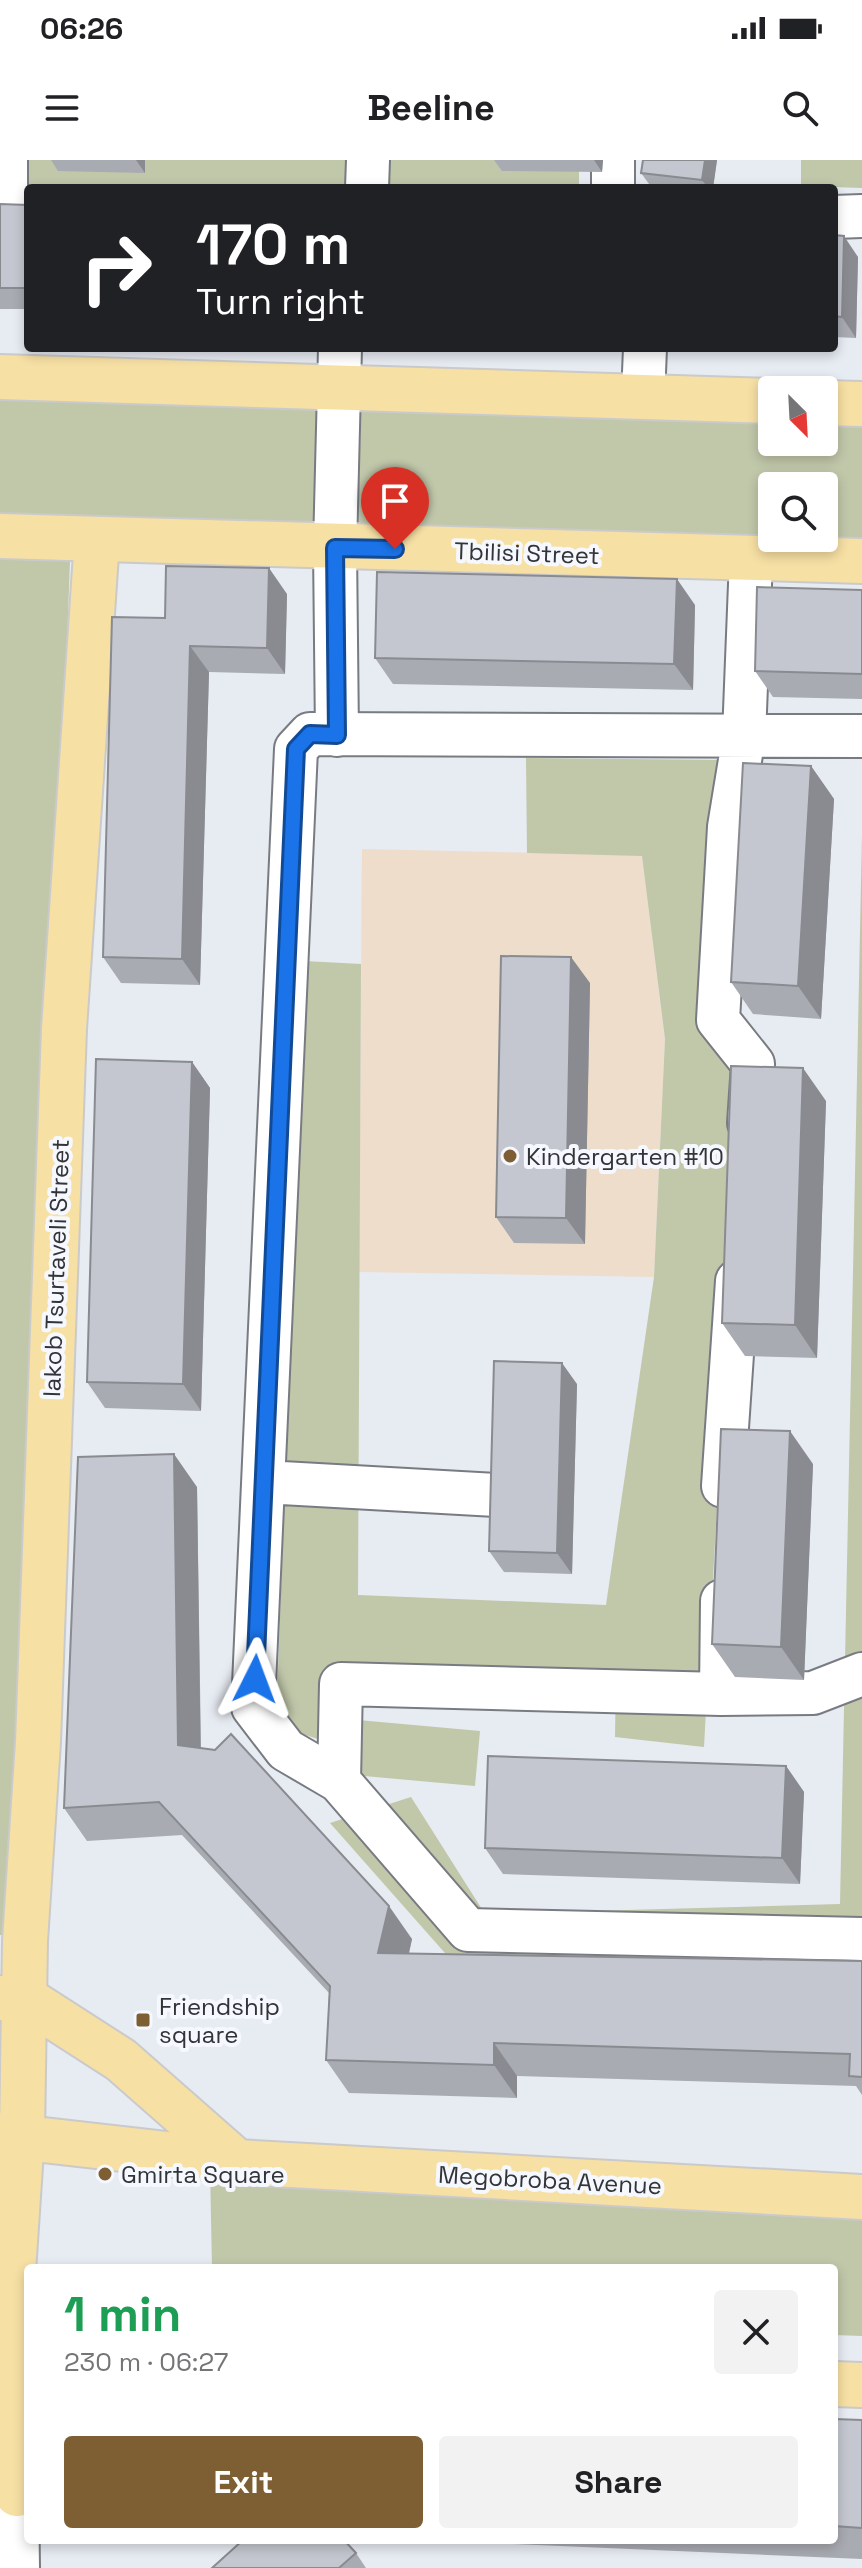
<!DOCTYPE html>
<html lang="en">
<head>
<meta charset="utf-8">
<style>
  :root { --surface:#fff; --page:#f2f2f2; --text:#202124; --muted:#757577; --accent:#7d5f33 }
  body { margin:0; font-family:"Space Grotesk",sans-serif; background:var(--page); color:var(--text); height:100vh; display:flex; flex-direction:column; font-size:30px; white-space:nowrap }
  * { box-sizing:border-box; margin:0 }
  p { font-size:26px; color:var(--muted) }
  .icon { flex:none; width:44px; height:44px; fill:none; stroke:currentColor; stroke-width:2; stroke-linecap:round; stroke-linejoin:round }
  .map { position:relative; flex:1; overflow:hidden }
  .drawer { position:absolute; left:24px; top:2104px; width:814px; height:280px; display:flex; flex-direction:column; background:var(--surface); border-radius:8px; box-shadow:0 4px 12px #0003 }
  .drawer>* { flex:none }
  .banner { position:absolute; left:24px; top:24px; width:814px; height:168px; border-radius:8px; box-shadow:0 4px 12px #0003; background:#202124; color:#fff; overflow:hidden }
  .needle { width:52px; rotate:156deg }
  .tools { position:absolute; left:758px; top:216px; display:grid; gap:16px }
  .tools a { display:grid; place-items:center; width:80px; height:80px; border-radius:8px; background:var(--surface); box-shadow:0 4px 12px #0003; font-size:40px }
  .pin { position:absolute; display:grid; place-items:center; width:68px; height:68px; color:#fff; margin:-82px -34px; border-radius:50% 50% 50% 0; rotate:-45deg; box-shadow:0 0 8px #0007 }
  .pin .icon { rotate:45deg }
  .me { position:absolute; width:88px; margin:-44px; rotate:3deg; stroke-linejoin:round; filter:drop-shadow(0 0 6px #0008) }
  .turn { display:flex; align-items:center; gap:28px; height:168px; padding:0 40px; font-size:36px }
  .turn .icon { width:104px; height:104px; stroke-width:2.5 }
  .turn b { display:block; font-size:56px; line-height:68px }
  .round { display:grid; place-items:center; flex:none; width:84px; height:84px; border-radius:8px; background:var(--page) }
  .overview { display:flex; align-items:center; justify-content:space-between; height:136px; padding:0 40px }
  h1 { font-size:48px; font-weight:800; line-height:60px; color:#1e9e55 }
  .cta { display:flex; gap:16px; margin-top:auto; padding:16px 40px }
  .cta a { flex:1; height:92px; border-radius:8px; background:var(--accent); color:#fff; font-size:32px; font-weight:800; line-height:92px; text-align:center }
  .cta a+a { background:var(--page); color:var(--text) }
  .status { display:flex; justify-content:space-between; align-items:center; height:56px; padding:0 40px; background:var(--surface); direction:ltr }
  .status svg { height:22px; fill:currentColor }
  header { display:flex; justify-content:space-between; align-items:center; height:104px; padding:0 40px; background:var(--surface); font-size:36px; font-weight:800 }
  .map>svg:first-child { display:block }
  .education { fill:#efddcc }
  .green { fill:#c1c7a9; fill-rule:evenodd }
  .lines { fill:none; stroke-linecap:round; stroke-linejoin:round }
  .minor-casing { stroke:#787b82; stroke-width:46 }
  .major-casing { stroke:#cacacb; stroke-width:48 }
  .minor { stroke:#fff; stroke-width:42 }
  .major { stroke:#f7e0a4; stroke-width:44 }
  .wall { fill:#a9abb2 }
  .shaded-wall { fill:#898b91 }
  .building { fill:#c4c7cf; stroke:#898b91; stroke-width:2 }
  .route-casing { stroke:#114b97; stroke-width:20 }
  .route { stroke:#1a73e8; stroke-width:14 }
  .poi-dot { fill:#7d5f33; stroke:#f5f8fe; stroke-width:3 }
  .labels { text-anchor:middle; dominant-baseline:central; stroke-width:8; stroke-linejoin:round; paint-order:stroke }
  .street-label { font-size:24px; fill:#333437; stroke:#f5f8fe }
  .poi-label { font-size:24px; fill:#333437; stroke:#f5f8fe; text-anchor:start }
</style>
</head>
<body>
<div class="status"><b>06:26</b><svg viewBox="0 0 49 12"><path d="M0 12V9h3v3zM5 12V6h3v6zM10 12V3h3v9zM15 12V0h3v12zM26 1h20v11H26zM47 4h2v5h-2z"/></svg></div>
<header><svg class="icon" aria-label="menu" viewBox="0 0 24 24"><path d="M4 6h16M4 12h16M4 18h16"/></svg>Beeline<svg class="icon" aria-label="search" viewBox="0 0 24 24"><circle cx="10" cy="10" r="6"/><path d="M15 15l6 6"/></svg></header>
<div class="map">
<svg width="862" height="2408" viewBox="0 0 862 2408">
  <rect width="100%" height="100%" fill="#e7ebf2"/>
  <path class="education" d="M362,689l280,6 23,185 -11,237 -295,-5z"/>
  <path class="green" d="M0,0h579v28h-551v20z
    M801,0h61v28l-61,-2z
    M0,236l328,7 -3,124 -325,-8z
    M361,250l411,13v19h52v-17l38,1v115l-504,-15zM772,326h52v52h-52z
    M0,399l70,2 -51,1375 -19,-1z
    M526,598l200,2 14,315 -36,672 -89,-10 1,-63 -288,-5v73l-52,-16 28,-765 57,3 -3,631 248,10 48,-328 11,-238 -23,-183 -115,-3z
    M862,675v1136l-410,-10 -122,-138 81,-26 74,117 355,-10z
    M358,1560l122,11 -5,55 -122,-11z
    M210,2007l652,43v126l-28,-1v-67h-622z"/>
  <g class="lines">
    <defs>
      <path id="minor" d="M6,0v62l22,-1
        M367,28l1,-28
        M613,28v-28
        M834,57l28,-1
        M643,237l2,-49
        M337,575l-2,-187 5,-200
        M862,576l-552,-2 -14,15 -43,958 33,43 53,31 129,149 394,9
        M749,963l4,-59 -35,-44 11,-193 15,-91 7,-177
        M264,1322l232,13
        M723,1326l14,-205
        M721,1534l1,-93
        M339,1621l2,-97 380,10 92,-1 49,-19
        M17,2334l1,74"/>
      <path id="major" d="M0,217l772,24
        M824,243l38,1
        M0,376l862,25
        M0,1838l23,-1 98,63 116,102
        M0,1975l237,27 625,35
        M834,2224l28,1
        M17,2334l-10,-132 15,-226 3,-195 13,-199 26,-713 33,-490"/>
    </defs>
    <use href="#minor" class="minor-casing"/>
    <use href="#major" class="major-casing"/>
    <use href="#minor" class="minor"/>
    <use href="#major" class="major"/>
  </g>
  <path class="wall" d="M51,0h94v13l-87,-2z
    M494,0h109l-1,12 -100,-1z
    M717,0l-4,28h-61l-11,-15z
    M0,44l28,1v104h-28z
    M834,75l24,22 -2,81 -22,-1z
    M862,430v109l-89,-2 -18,-26z
    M287,434l-2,80 -76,-2 -9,313 -79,-2 -18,-26 62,-339z
    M695,445l-2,85 -300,-6 -18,-26z
    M811,606l23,33 -13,220 -68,-5 -22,-32z
    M590,823l-5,261 -71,-1 -18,-26z
    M192,902l18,26 -9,323 -96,-3 -18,-26z
    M826,941l-9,257 -72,-2 -23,-33z
    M577,1224l-5,190 -68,-2 -15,-21z
    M813,1304l-9,216 -69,-3 -23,-33z
    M197,1327l4,261 211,191 -3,15 453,7v134l-6,-9 -339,-10v22l-168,-5 -23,-33 3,-67 -147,-158 -95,6 -23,-33z
    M786,1606l18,26 -4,92 -297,-10 -18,-26z
    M834,2259l28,1v139l-443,-19h415z
    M356,2393l10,15h-154z"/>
  <path class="shaded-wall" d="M136,0h9v13z
    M594,0h9l-1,12z
    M705,0h12l-4,28h-5l-6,-8z
    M844,76l14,21 -2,81 -14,-21z
    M269,408l18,26 -2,80 -18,-26z
    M677,419l18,26 -2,85 -19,-26z
    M190,486l19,26 -9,313 -18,-26z
    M811,606l23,33 -13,220 -23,-33z
    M571,797l19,26 -5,261 -19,-26z
    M192,902l18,26 -9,323 -18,-27z
    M803,908l23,33 -9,257 -22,-33z
    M562,1203l15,21 -5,190 -15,-21z
    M790,1271l23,33 -9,216 -23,-33z
    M174,1294l23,33 4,290 -23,-32z
    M786,1606l18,26 -4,92 -18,-26z
    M389,1746l23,33 -11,47 -23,-33z
    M494,1883l23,33v22l-23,-33z"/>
  <path class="building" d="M643,0h62l-3,20 -61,-7z
    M0,44l28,1v83h-28z
    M834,75l10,1 -2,81 -8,-1z
    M166,406l103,2 -2,80 -77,-2 -8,313 -79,-2 9,-340 53,1z
    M377,412l300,7 -3,85 -299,-6z
    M757,427l105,3v84l-107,-3z
    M743,603l68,3 -13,220 -67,-4z
    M501,796l70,1 -5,261 -70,-1z
    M96,899l96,3 -9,322 -96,-2z
    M731,906l72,2 -8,257 -73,-2z
    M494,1201l68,2 -5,190 -68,-2z
    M721,1269l69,2 -9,216 -69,-3z
    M174,1294l4,291 37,5 16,-16 158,172 -11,47 484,8v116l-13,-1 1,-22 -356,-11v22l-168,-5 4,-74 -171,-184 -95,6 14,-351z
    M488,1596l298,10 -4,92 -297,-10z
    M834,2259l28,1v108l-28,-2z
    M243,2380h101l12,13 -17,15h-127z"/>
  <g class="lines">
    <defs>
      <path id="route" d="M255,1519l41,-930 14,-15 27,1 -2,-187 60,1"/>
    </defs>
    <use href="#route" class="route-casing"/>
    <use href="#route" class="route"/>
  </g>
  <g class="poi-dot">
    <circle cx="510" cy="996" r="8"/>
    <rect x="135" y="1852" width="16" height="16" rx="4"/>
    <circle cx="105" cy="2014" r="8"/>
  </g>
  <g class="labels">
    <g class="street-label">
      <text transform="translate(527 393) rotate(2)">Tbilisi Street</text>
      <text transform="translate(56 1108) rotate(-88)">Iakob Tsurtaveli Street</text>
      <text transform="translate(550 2020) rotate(3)">Megobroba Avenue</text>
    </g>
    <g class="poi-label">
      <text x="526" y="996">Kindergarten #10</text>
      <text x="159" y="1846">Friendship<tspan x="159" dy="28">square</tspan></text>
      <text x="121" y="2014">Gmirta Square</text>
    </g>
  </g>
</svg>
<div class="tools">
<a><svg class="needle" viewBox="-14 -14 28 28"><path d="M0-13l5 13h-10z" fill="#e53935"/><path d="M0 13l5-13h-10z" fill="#757577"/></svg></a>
<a><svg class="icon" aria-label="search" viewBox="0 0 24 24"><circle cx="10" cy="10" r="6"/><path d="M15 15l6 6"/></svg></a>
</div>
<div class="pin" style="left:395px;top:389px;background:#d93025"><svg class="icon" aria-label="arrive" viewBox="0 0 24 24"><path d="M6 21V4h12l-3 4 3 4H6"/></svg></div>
<svg class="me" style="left:255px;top:1519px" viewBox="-20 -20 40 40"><path d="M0-17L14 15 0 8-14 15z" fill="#1a73e8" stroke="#fff" stroke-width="4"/></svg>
<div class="banner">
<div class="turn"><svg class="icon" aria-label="right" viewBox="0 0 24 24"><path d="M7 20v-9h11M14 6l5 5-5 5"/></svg><div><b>170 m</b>Turn right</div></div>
</div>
<section class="drawer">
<div class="overview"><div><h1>1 min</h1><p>230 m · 06:27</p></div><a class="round"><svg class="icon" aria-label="close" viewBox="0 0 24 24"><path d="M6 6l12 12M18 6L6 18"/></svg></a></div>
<div class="cta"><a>Exit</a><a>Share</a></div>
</section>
</div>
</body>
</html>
